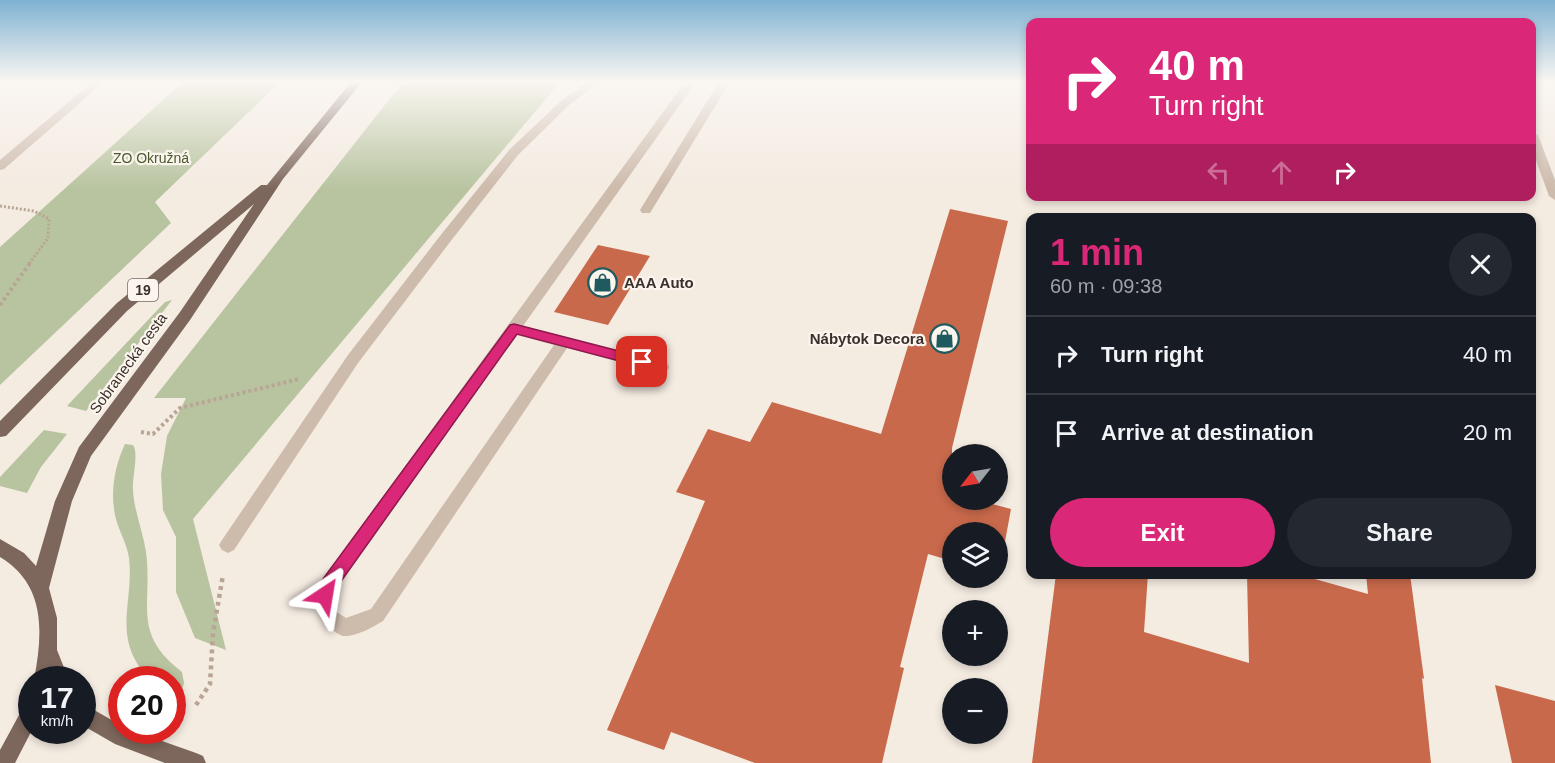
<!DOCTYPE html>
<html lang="en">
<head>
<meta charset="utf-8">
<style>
  :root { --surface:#171b24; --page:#242831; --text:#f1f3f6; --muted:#9ea1a6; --line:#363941; --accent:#db2777 }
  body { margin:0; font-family:Arial,sans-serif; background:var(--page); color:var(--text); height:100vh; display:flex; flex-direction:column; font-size:22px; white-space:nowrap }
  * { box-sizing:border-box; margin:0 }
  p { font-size:20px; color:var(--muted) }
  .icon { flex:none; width:33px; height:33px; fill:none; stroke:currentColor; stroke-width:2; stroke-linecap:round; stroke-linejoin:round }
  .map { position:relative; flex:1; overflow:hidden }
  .panel { position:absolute; left:1026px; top:213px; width:510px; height:366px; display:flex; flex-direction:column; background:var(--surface); border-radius:12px; box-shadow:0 3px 9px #0003 }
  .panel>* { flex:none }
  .top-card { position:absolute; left:1026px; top:18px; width:510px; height:183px; border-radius:12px; box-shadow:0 3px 9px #0003; background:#db2777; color:#fff; overflow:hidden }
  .needle { width:39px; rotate:239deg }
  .buttons { position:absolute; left:942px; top:444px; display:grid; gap:12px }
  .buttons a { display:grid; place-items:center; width:66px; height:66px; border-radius:50%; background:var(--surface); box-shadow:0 3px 9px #0003; font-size:30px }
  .speed { position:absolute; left:18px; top:666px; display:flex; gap:12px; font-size:30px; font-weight:700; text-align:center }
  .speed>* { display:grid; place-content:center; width:78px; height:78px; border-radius:50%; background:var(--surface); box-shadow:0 3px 9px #0003; line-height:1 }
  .speed small { font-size:15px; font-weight:400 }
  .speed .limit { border:9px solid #d22; background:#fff; color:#111 }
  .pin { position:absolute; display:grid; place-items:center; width:51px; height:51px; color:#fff; margin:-26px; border-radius:12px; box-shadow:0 3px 9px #0006 }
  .me { position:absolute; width:66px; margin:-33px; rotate:33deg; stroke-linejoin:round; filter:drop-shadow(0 0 4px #0008) }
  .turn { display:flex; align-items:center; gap:21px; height:126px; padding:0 24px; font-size:27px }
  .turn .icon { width:78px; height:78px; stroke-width:2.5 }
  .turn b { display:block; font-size:42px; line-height:51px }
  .lanes { display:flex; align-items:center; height:57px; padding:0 24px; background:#0003; justify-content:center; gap:30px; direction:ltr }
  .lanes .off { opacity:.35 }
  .round { display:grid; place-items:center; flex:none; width:63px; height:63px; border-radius:32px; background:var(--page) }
  .head { display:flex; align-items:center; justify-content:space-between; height:102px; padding:0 24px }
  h1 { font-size:36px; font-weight:800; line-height:45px; color:var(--accent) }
  .button { display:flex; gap:12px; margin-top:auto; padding:12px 24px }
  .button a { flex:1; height:69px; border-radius:36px; background:var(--accent); color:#fff; font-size:24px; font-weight:800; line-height:69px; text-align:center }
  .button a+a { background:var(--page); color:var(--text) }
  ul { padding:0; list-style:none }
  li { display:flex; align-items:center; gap:18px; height:78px; padding:0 24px; border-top:2px solid var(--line) }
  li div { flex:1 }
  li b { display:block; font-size:22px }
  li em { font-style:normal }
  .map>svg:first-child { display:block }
  .green { fill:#b8c4a0 }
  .building { fill:#c8694b }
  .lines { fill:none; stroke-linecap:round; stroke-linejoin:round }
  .path-far2 { stroke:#b9a596; stroke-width:3; stroke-dasharray:2 2; stroke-linecap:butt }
  .path-far1 { stroke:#b9a596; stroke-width:4; stroke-dasharray:3 3; stroke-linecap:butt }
  .path { stroke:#b9a596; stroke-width:4.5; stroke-dasharray:4 4; stroke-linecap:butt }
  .lane { fill:#cdbbac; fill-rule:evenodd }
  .street { fill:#cdbbac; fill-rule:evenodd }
  .primary { fill:#7d675c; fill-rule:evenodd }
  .route { fill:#db2777; stroke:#8e194d; stroke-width:1.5 }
  .labels { text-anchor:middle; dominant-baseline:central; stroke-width:4.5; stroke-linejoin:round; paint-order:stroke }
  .far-park-label { font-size:14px; fill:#4a5a2e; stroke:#fbf5ee }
  .shield { fill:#fbf5ee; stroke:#756b66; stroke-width:1.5 }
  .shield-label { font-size:14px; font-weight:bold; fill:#3b302b }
  .poi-label { font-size:15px; font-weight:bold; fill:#3b302b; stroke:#fbf5ee; text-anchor:start }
  .street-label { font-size:15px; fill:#3b302b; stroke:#fbf5ee }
</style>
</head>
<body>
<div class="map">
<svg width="1555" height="763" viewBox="0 0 1555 763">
  <rect width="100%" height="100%" fill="#f4ebe1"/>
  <path class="green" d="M183,82h97l-125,120 16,21 -171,162v-138z
    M403,82h157l-367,437 33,131 -31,-12 -19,-46v-55l-13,-27 -2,-36 6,-38 19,-38h-32z
    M172,300l-86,111 -19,-5 98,-104z
    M44,430l23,4 -26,33 -14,26 -27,-7v-9z
    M125,444l8,1c6,8 -1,33 0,45 1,21 10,41 13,62 7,53 -15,81 36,120l2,11 -4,13 -7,-4 -1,-12c-6,0 -17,2 -22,-1 -4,-1 -7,-7 -9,-10 -27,-36 -7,-70 -12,-111 -2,-15 -11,-28 -14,-43 -5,-24 0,-50 10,-71z"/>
  <path class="building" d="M950,209l58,12 -56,227v52h25l34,9 -12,65 -1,-42h-46v29l-24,-7 -28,113 4,1 -22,95h-127l-84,-31 -7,18 -57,-20 98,-229 -29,-9 32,-63 42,13 22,-40 109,32z
    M598,245l52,11 -42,69 -54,-13z
    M1056,574h92l-4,58 105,31 -2,-89h50l71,20 -2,-20h44l14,105 -2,-1 9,85h-399z
    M1495,685l60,16v62h-43z"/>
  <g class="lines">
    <path class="path-far2" d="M0,206l34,5 15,8 -1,19 -19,26"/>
    <path class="path-far1" d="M0,305l30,-42
      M141,432l12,2 27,-26 119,-29"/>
    <path class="path" d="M196,705l14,-21 3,-51 10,-58"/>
    <path class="lane" d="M92,82h12l-100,87 -4,1v-10z
      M587,82h13l-31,23 -51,50 -68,87 -92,121 -124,187 -6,3 -6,-3 -3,-5 3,-5 126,-185 92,-119 70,-87 51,-48z
      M685,82h11l-173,244 139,35 5,2 2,4 -2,4 -5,2 -95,-25 -184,273c-10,6 -27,16 -40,15 -4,-1 -9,-5 -12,-7 -16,-10 -19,-29 -11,-46zM517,335l37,10 -183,264 -25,9 -11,-7v-20z
      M719,82h11l-80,131h-8l-2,-3z"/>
    <path class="street" d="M1532,132l6,3 17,45v20l-6,-4 -17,-47z"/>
    <path class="primary" d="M351,82h11l-79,97 -93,141 -99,136 -19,45 -23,87 8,30v32l12,30h-35c9,-48 12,-95 -34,-123v-18l24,14 12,13 19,-65 24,-54 101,-135 74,-108 -127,107 -121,125 -6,1v-16l117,-118 144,-118h6z
      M32,701v29l-17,33h-15v-13l25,-46z
      M82,703l40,23v4h9l65,23 7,3 3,7h-41l-50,-19 -33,-19z"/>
  </g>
  <linearGradient id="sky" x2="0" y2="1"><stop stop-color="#7eb2d2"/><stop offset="0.43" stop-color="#faf6f2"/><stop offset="1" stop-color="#faf6f2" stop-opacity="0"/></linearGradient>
  <rect width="1555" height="189" fill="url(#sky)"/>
  <path class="route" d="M514,324l128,33 7,5 -7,5 -125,-33 -183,257 -3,9 -6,3 -6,-3 -2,-5 3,-12 190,-258z"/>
  <defs>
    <symbol id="shop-ring" viewBox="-11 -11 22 22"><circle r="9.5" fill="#fbf5ee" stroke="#1f5a5e" stroke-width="1.5"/><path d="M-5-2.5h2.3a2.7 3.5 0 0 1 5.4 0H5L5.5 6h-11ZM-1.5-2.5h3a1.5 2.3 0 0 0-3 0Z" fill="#1f5a5e"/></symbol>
  </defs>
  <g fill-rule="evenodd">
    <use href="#shop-ring" x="586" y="266" width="33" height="33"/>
    <use href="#shop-ring" x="928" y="322" width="33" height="33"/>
  </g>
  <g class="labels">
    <g class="far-park-label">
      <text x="151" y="158">ZO Okružná</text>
    </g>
    <rect class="shield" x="128" y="279" width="30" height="22" rx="4.5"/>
    <g class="shield-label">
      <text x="143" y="290">19</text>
    </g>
    <g class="poi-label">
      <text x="624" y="282">AAA Auto</text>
      <text x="924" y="338" text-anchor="end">Nábytok Decora</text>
    </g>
    <g class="street-label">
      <text transform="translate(128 363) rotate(-54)">Sobranecká cesta</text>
    </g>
  </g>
</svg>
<div class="buttons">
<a><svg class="needle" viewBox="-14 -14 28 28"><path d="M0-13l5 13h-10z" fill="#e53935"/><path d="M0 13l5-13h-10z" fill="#9ea1a6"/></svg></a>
<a><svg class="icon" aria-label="layers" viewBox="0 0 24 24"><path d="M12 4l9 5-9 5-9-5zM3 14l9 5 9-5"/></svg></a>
<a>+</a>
<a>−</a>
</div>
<div class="speed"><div>17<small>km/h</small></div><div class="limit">20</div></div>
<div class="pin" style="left:642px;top:362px;background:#d93025"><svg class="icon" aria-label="arrive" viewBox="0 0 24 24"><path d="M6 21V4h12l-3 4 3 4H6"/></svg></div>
<svg class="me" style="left:325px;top:595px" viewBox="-20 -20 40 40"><path d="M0-17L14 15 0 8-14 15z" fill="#db2777" stroke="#fff" stroke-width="4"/></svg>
<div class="top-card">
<div class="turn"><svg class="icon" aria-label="right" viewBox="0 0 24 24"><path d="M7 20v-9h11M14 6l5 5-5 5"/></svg><div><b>40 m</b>Turn right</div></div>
<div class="lanes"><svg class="icon off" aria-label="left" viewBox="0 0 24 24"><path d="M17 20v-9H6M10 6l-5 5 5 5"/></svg><svg class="icon off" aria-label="ahead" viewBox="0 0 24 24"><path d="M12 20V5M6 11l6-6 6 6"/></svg><svg class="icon" aria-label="right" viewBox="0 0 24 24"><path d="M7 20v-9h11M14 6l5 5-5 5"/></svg></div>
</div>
<section class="panel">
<div class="head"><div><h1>1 min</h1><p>60 m · 09:38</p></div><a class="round"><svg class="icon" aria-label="close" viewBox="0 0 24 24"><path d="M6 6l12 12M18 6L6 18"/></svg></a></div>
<ul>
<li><svg class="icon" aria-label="right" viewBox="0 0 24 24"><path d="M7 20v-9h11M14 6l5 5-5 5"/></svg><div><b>Turn right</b></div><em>40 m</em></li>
<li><svg class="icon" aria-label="arrive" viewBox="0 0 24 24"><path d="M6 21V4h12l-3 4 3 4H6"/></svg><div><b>Arrive at destination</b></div><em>20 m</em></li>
</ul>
<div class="button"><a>Exit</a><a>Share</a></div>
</section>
</div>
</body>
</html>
